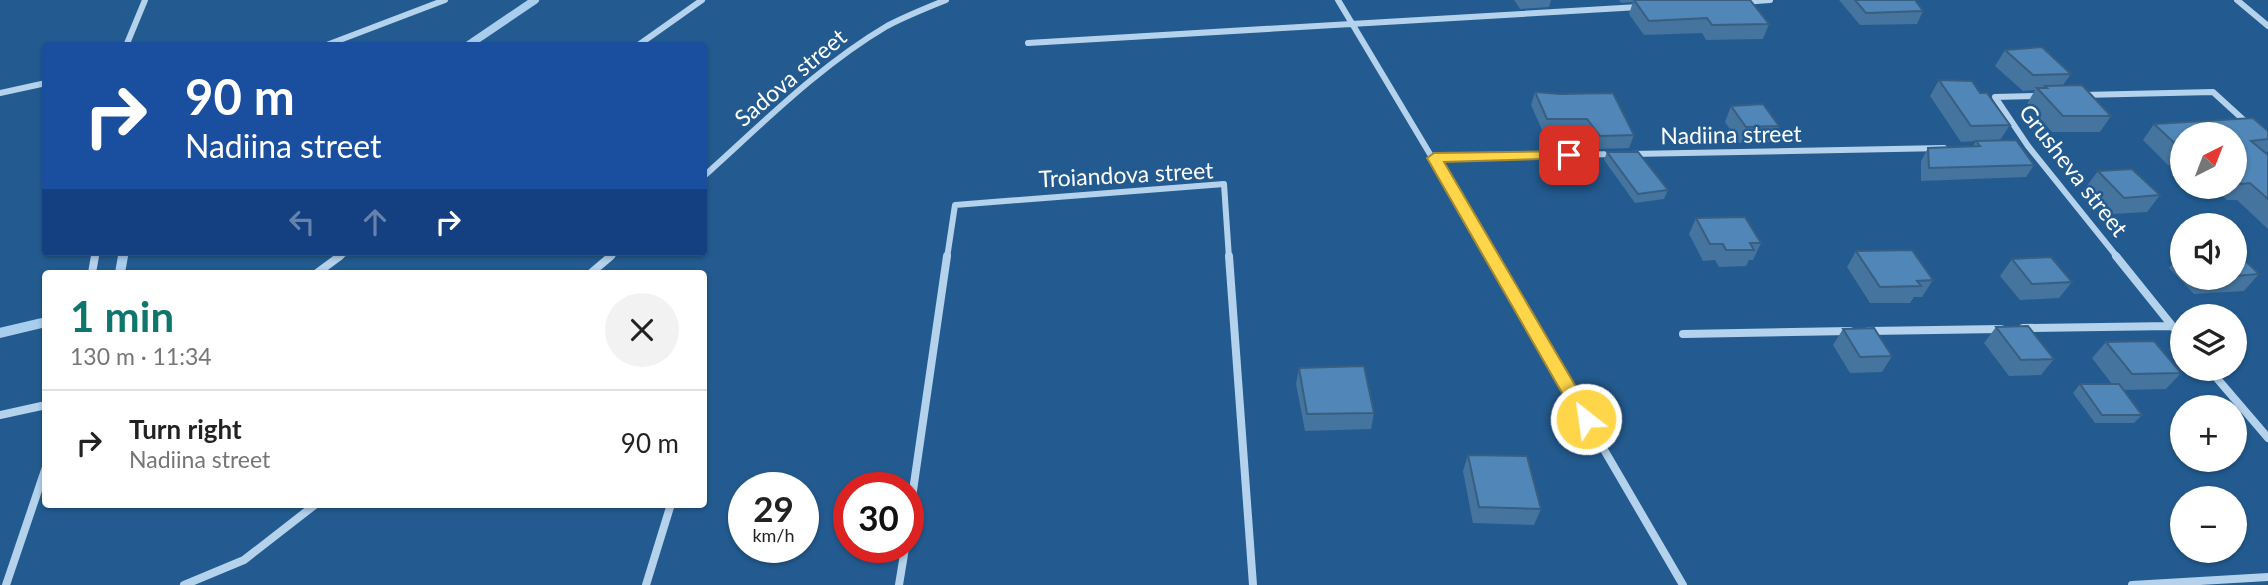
<!DOCTYPE html>
<html lang="en">
<head>
<meta charset="utf-8">
<style>
  :root { --surface:#fff; --page:#f2f2f2; --text:#222; --muted:#767676; --line:#e0e0e0; --accent:#0f766e }
  body { margin:0; font-family:Lato,sans-serif; background:var(--page); color:var(--text); height:100vh; display:flex; flex-direction:column; font-size:26px; white-space:nowrap }
  * { box-sizing:border-box; margin:0 }
  p { font-size:23px; color:var(--muted) }
  .icon { flex:none; width:38px; height:38px; fill:none; stroke:currentColor; stroke-width:2; stroke-linecap:round; stroke-linejoin:round }
  .map { position:relative; flex:1; overflow:hidden }
  .sheet { position:absolute; left:42px; top:270px; width:665px; height:238px; display:flex; flex-direction:column; background:var(--surface); border-radius:7px; box-shadow:0 2px 5px #0004 }
  .sheet>* { flex:none }
  .top-card { position:absolute; left:42px; top:42px; width:665px; height:214px; border-radius:7px; box-shadow:0 2px 5px #0004; background:#1a4fa0; color:#fff; overflow:hidden }
  .needle { width:46px; rotate:42deg }
  .controls { position:absolute; left:2170px; top:122px; display:grid; gap:14px }
  .controls a { display:grid; place-items:center; width:77px; height:77px; border-radius:50%; background:var(--surface); box-shadow:0 2px 5px #0004; font-size:35px }
  .speed { position:absolute; left:728px; top:472px; display:flex; gap:14px; font-size:35px; font-weight:700; text-align:center }
  .speed>* { display:grid; place-content:center; width:91px; height:91px; border-radius:50%; background:var(--surface); box-shadow:0 2px 5px #0004; line-height:1 }
  .speed small { font-size:18px; font-weight:400 }
  .speed .limit { border:10px solid #d22; background:#fff; color:#111 }
  .pin { position:absolute; display:grid; place-items:center; width:60px; height:60px; color:#fff; margin:-30px; border-radius:14px; box-shadow:0 4px 10px #0006 }
  .me { position:absolute; width:77px; margin:-38px; rotate:330deg; stroke-linejoin:round; filter:drop-shadow(0 0 5px #0008) }
  .turn { display:flex; align-items:center; gap:24px; height:147px; padding:0 28px; font-size:32px }
  .turn .icon { width:91px; height:91px; stroke-width:2.5 }
  .turn b { display:block; font-size:49px; line-height:60px }
  .lanes { display:flex; align-items:center; height:66px; padding:0 28px; background:#0003; justify-content:center; gap:35px; direction:ltr }
  .lanes .off { opacity:.35 }
  .round { display:grid; place-items:center; flex:none; width:74px; height:74px; border-radius:37px; background:var(--page) }
  .overview { display:flex; align-items:center; justify-content:space-between; height:119px; padding:0 28px }
  h1 { font-size:42px; font-weight:700; line-height:52px; color:var(--accent) }
  ul { padding:0; list-style:none }
  li { display:flex; align-items:center; gap:21px; height:105px; padding:0 28px; border-top:2px solid var(--line) }
  li div { flex:1 }
  li b { display:block; font-size:26px }
  li em { font-style:normal }
  .map>svg:first-child { display:block }
  .lines { fill:none; stroke-linecap:round; stroke-linejoin:round }
  .stream-far1 { stroke:#a8cded; stroke-width:8 }
  .stream { stroke:#a8cded; stroke-width:10 }
  .street-far1 { stroke:#b4d2ec; stroke-width:6 }
  .street { stroke:#b4d2ec; stroke-width:8 }
  .wall { fill:#45749e }
  .building { fill:#5087b8; stroke:#385e81; stroke-width:2 }
  .route { fill:#ffd54a; stroke:#a68a30; stroke-width:2 }
  .labels { text-anchor:middle; dominant-baseline:central; stroke-width:5; stroke-linejoin:round; paint-order:stroke }
  .street-label { font-size:23px; fill:#fff; stroke:#235b90 }
</style>
</head>
<body>
<div class="map">
<svg width="2268" height="585" viewBox="0 0 2268 585">
  <rect width="100%" height="100%" fill="#235b90"/>
  <g class="lines">
    <path class="stream-far1" d="M467,46l68,-46
      M123,258l1,-6"/>
    <path class="stream" d="M120,273l3,-17
      M0,333l46,-11"/>
    <path class="street-far1" d="M1338,0l154,258
      M2237,0l31,26
      M1742,2l28,-2
      M1028,43l611,-36
      M126,46l19,-46
      M324,46l121,-46
      M637,46l65,-46
      M0,93l46,-10
      M2082,95l131,-3 34,31
      M2039,96l-44,1 33,49 90,112
      M1631,154l313,-6
      M1434,158l181,-4
      M704,176c58,-52 115,-110 183,-150 19,-10 39,-18 59,-26
      M95,258l1,-6
      M338,258l8,-6
      M609,258l7,-6
      M947,258l8,-53 269,-21 5,74"/>
    <path class="street" d="M1229,256l24,329
      M1491,256l192,329
      M2116,256l66,82
      M92,273l3,-17
      M317,273l23,-17
      M591,273l20,-17
      M2023,328l149,-2
      M1869,331l132,-2
      M1683,334l167,-3
      M2209,369l59,69
      M0,415l46,-10
      M908,525l39,-269
      M6,585l40,-118
      M184,585l60,-25 72,-56
      M646,585l25,-81
      M899,585l6,-37
      M2132,585l136,-8"/>
  </g>
  <path class="wall" d="M1514,0h37l-2,7 -29,2z
    M1619,0h131l19,24 -6,15 -57,1 -4,-7 -58,2 -15,-21 4,-12 -12,1z
    M1839,0h76l8,11 -6,13 -57,1z
    M2005,50l66,24 -8,11 48,31 -11,16h-48l-25,-28 8,-14 -12,1 -28,-25z
    M1939,80l41,13 30,32 -10,15 34,25 -8,12 -105,4v-20l7,-13 45,-2 3,-5 -15,1 -31,-46z
    M1535,92l99,43 -5,13 -33,1 -13,-17h-40l-12,-27z
    M1731,106l48,20 -8,16 -32,1 -14,-21z
    M2154,124l114,7v20l-2,2 2,2v74l-31,-29h-10l-15,-13h23v-52h-53v30h-14l-25,-25z
    M1607,152l61,38 -4,9 -29,4 -31,-43z
    M2098,171l62,24 -13,17 -35,2 -26,-27z
    M1696,218l65,25 -8,17h-4l-3,6 -27,1 -4,-7 -12,1 -14,-27z
    M1856,251l77,29 -11,17h-8l-4,6h-40l-23,-36z
    M2182,251v27h53v-27l24,23 -15,17 -50,3 -25,-26z
    M2012,259l60,23 -13,16 -39,2 -20,-24z
    M1996,327l58,32 -13,16 -32,1 -25,-33z
    M1843,329l49,27 -10,16 -32,1 -17,-28z
    M2106,342l75,31 -15,16 -42,1 18,25 -8,8h-39l-22,-30 7,-9h32l-20,-26z
    M1299,368l75,45 -3,16 -66,2 -9,-47z
    M1468,455l73,54 -7,16 -61,-2 -10,-52z"/>
  <path class="building" d="M1634,0h116l19,24 -57,1 -5,-7 -58,3z
    M1855,0h60l8,11 -57,2z
    M2042,47l29,27 -38,1 -28,-25z
    M1939,80l33,1 8,12h7l23,32 -39,1z
    M2082,85l29,31h-48l-26,-28h10l-2,-2z
    M1535,92l25,2 53,-1 21,42 -34,1 -13,-17h-40z
    M1763,104l16,22 -33,1 -15,-21z
    M2253,118l15,13v8l-17,2 17,14v44l-18,-16 -10,1 -5,-4v-45h-53v14h-1l-27,-25z
    M2016,140l18,25 -105,3 -1,-20 52,-2 -4,-5z
    M1607,152h31l30,38 -30,4z
    M2132,169l28,26 -36,3 -26,-27z
    M1745,217l16,26h-11l4,7h-28l-3,-6h-13l-14,-26z
    M1912,250l21,30 -16,1 4,5 -41,1 -24,-36z
    M2235,251l24,23 -24,2z
    M2051,257l21,25 -40,2 -20,-25z
    M2028,326l26,33 -33,1 -25,-33z
    M1874,328l18,28 -32,1 -17,-28z
    M2154,341l27,32 -49,1 -26,-32z
    M1364,366l10,47 -67,1 -8,-46z
    M2080,384h39l23,31h-40z
    M1468,455l59,1 14,53 -62,-2z"/>
  <path class="route" d="M1569,151l5,1v6l-130,4 148,252 3,5 -3,5h-12l-153,-266 7,-5z"/>
  <g class="labels">
    <g class="street-label">
      <text transform="translate(790 77) rotate(-40)">Sadova street</text>
      <text transform="translate(1731 134) rotate(-1)">Nadiina street</text>
      <text transform="translate(2074 170) rotate(52)">Grusheva street</text>
      <text transform="translate(1126 174) rotate(-3)">Troiandova street</text>
    </g>
  </g>
</svg>
<div class="controls">
<a><svg class="needle" viewBox="-14 -14 28 28"><path d="M0-13l5 13h-10z" fill="#e53935"/><path d="M0 13l5-13h-10z" fill="#767676"/></svg></a>
<a><svg class="icon" aria-label="sound" viewBox="0 0 24 24"><path d="M4 9h4l5-4v14l-5-4H4zM17 9q2 3 0 6"/></svg></a>
<a><svg class="icon" aria-label="layers" viewBox="0 0 24 24"><path d="M12 4l9 5-9 5-9-5zM3 14l9 5 9-5"/></svg></a>
<a>+</a>
<a>−</a>
</div>
<div class="speed"><div>29<small>km/h</small></div><div class="limit">30</div></div>
<div class="pin" style="left:1569px;top:155px;background:#d93025"><svg class="icon" aria-label="arrive" viewBox="0 0 24 24"><path d="M6 21V4h12l-3 4 3 4H6"/></svg></div>
<svg class="me" style="left:1586px;top:419px" viewBox="-20 -20 40 40"><circle r="17" fill="#ffd54a" stroke="#fff" stroke-width="3"/><path d="M0-11L8 9 0 5-8 9z" fill="#fff"/></svg>
<div class="top-card">
<div class="turn"><svg class="icon" aria-label="right" viewBox="0 0 24 24"><path d="M7 20v-9h11M14 6l5 5-5 5"/></svg><div><b>90 m</b>Nadiina street</div></div>
<div class="lanes"><svg class="icon off" aria-label="left" viewBox="0 0 24 24"><path d="M17 20v-9H6M10 6l-5 5 5 5"/></svg><svg class="icon off" aria-label="ahead" viewBox="0 0 24 24"><path d="M12 20V5M6 11l6-6 6 6"/></svg><svg class="icon" aria-label="right" viewBox="0 0 24 24"><path d="M7 20v-9h11M14 6l5 5-5 5"/></svg></div>
</div>
<section class="sheet">
<div class="overview"><div><h1>1 min</h1><p>130 m · 11:34</p></div><a class="round"><svg class="icon" aria-label="close" viewBox="0 0 24 24"><path d="M6 6l12 12M18 6L6 18"/></svg></a></div>
<ul>
<li><svg class="icon" aria-label="right" viewBox="0 0 24 24"><path d="M7 20v-9h11M14 6l5 5-5 5"/></svg><div><b>Turn right</b><p>Nadiina street</p></div><em>90 m</em></li>
</ul>
</section>
</div>
</body>
</html>
